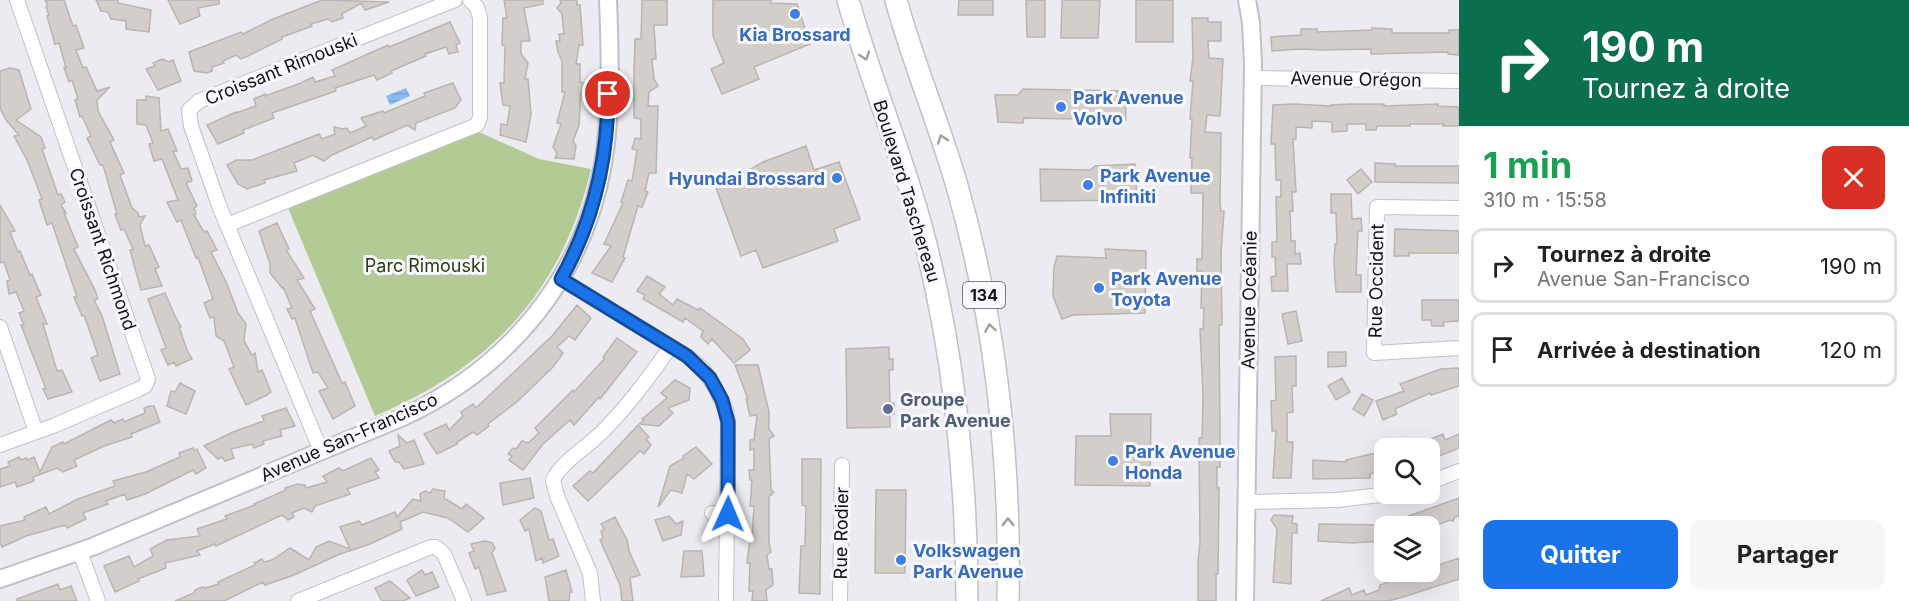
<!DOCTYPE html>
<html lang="fr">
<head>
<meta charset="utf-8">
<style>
  :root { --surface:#fff; --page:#f6f6f6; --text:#222; --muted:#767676; --line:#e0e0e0; --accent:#1a73e8 }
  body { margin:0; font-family:Inter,sans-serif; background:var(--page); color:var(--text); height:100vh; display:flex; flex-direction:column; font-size:22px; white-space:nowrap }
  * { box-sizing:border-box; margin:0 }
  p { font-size:20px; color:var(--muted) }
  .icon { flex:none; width:33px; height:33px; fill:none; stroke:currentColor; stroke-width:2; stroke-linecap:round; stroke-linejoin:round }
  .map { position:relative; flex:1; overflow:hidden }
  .side { display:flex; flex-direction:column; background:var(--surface); width:450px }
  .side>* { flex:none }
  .guide { background:#0b6e4f; color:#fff; overflow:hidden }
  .controls { position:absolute; left:1374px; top:438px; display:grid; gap:12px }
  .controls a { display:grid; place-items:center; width:66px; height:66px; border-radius:12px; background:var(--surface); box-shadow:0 6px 24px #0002; font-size:30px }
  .pin { position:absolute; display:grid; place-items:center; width:51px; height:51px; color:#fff; margin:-26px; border:3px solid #fff; border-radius:50%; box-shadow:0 2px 6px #0007 }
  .me { position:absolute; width:66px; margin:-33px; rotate:1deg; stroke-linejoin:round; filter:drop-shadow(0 0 4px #0008) }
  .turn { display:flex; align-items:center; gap:21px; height:126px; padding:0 24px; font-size:27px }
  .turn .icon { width:78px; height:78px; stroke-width:2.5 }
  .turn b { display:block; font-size:42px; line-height:51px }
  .round { display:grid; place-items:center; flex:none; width:63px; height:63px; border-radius:12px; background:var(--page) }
  .head { display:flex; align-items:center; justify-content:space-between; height:102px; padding:0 24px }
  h1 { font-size:36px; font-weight:700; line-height:45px; color:#1e9e55 }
  .cta { display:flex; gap:12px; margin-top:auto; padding:12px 24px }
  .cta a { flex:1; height:69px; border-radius:12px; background:var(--accent); color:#fff; font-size:24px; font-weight:700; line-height:69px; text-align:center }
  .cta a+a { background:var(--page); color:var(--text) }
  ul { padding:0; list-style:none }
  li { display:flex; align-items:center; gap:18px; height:75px; margin:0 12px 9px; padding:0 12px; border:3px solid var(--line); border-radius:12px }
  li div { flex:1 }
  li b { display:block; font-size:22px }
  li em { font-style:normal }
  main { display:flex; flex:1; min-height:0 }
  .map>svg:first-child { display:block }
  .green { fill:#b2cb94 }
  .water { fill:url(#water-rules) }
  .building { fill:#d4ceca; stroke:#b9b4b0; stroke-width:1.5 }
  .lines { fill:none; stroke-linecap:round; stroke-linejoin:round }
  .minor-casing { stroke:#c1c0c6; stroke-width:16 }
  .tertiary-casing { stroke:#c1c0c6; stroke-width:20 }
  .primary-casing { stroke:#c1c0c6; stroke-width:24 }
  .minor { stroke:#fff; stroke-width:14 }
  .tertiary { stroke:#fff; stroke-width:16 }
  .primary { stroke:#fff; stroke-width:21 }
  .oneway { stroke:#a1a0a1 }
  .route-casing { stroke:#114b97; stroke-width:15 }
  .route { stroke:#1a73e8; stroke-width:10 }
  .shop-dot { fill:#3f7fe0; stroke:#faf8ff; stroke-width:2 }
  .service-dot { fill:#5c6f8a; stroke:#faf8ff; stroke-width:2 }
  .labels { text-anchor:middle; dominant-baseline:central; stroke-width:6; stroke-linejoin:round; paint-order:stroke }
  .shield { fill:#faf8ff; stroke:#58575a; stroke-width:1.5 }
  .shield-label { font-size:16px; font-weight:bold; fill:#131214 }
  .shop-label { font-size:18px; font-weight:bold; fill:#366cbe; stroke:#faf8ff; text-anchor:start }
  .street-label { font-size:18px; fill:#131214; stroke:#faf8ff }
  .park-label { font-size:18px; fill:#2c3e0f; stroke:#faf8ff }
  .service-label { font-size:18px; font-weight:bold; fill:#4e5e75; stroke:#faf8ff; text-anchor:start }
</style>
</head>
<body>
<main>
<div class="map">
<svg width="1459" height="601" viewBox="0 0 1459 601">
  <defs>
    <pattern id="water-rules" width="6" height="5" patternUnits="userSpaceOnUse" patternTransform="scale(1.5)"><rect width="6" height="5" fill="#8abcf1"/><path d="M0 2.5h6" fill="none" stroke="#76a1ce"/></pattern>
  </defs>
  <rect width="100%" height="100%" fill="#ecebf1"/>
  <path class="green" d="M479,132l60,27 52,10c-29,123 -101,199 -216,247l-87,-208z"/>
  <path class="water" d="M406,88l4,8 -20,9 -4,-9z"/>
  <path class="building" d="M45,0h19l9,26 3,-1 8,23 -8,2 7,18 3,-1 11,24 13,-4 -13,13 1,11 16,29 -4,2 14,31 -4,2 12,33 6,5 1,4 6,-1 -5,9 5,21 4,-1 10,22 -4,2 7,17 -21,4 -11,-40 3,-1 -9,-20 -3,1 -6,-16h2l-14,-49h-3l-13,-27 4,-2 -9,-20 -2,1 -5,-17 3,-1 -6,-19 -3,2 -5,-14h2l-7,-25 -4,1 -8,-28 2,-1 -3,-8 2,-1z
    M96,0h22v3l33,7 -2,22 -23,-3v-8l-15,-2 -3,-7 -7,-1z
    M168,0h51v4l-21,4 2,8 -20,8z
    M322,0l67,2 -24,8 -4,-7 -19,11 1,4 -11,4 -4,-3 -17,5 1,2 -30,11v2l-34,17 -7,3 -5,-4 -13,6 1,2 -12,4v4l-5,2 -13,-2 -5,-19 52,-20 2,2 30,-15z
    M504,0h39v4l-19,4 6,33h-9v13l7,9 -3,16h3l3,35 -5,28 -26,-7 1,-11 6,1 3,-19 -7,-1 -3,-22h4l1,-37 -3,-1 1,-27h4z
    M560,0h17v5h3l3,40h-4l-3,19h4v18l4,1v11l-3,-1 -2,32 -6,16 3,5 -2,13 -19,-1 2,-5 -4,-6 8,-23 -4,-1 8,-31h-3v-31l-4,-9 -2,-11h4l-1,-7h5l-2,-20 -5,-6 4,-5z
    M642,0h25v25h-13l2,34h-4l2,20 4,7 -9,6 -1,14h10l-2,67h-7l-4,18 3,1 -6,15 -4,-1 -15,51 2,1 -13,24 -20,-9 19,-27 -7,-2 19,-41 -2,-1 7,-22 4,1 5,-31 -5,-1 3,-11 6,1v-20l-7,-1v-45l1,-34h6z
    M713,0h58v3l26,1 13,40 -56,23 5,12 -37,15 -11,-25 13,-6 -11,-27z
    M959,0h34v15h-35z
    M1026,0h19v37h-18z
    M1062,0h38l-2,38h-37z
    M1136,0h37v42h-37z
    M1192,18h16v4h13v19h-13l1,17 14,1 -3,57 -13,-1 -2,17 16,1 -1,71 1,7h3l-3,43 1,71h-3l1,106v36h-3v21h2l-1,86h-2v27h-18v-40l2,-18 -1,-105h3l1,-43 -3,-66h3l1,-21h-3l1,-37h-5v-12h5l1,-66h-12l1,-35h-2l2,-39h-2l3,-38h-3l3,-24z
    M450,22l10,21 -4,2 2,7 -9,2 -3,-7 -21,7 1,2 -35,15 1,2 -15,7 -3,-5 -39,13 1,3 -64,22 2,5 -31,12 1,3 -26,11 -11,-19 29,-13v1l20,-7 -2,-7 11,-5v2l36,-13 12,-6 2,5 20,-6 -3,-6 56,-25 1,2z
    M1372,28l20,1v4h57v-3h10v25l-11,-1v-2l-77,2v-5l-49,1 -21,-1 -29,2 -1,-14 30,-2v-6h16v3l31,-1 24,-1z
    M162,59l7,3 4,-2 8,21 -23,9 -12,-21 9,-3 -2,-3z
    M10,68l9,2 12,39 -15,11 25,17 4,11 -3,1 16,46 3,-1 4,8 -4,3 5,8h-2l14,34 -4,2 21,41 3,9 -4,1 8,16 18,58 -20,7 -9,-23 7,-3 -14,-40 -2,1 -8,-19h3l-25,-74 -5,2 -8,-25 3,-1 -15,-39 -13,-24 5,-1 -13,-15 -6,-12v-37z
    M453,83l8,17 -6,8 -39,15 -1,7 -8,-5 -33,15 -2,-3 -40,18 -8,6 -11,-6 -19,8 3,8 -33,9 1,3 -18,6 -9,-5 -11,-19 9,-5h16l67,-26 3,5 13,-5 -1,-7 9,2 4,-1 3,5 16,-7 -5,-8 22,-7 1,2 41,-17 -1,-3z
    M1023,89l102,2 1,29 -102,-2 -1,5 -25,-1 -3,-27h23z
    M146,96l13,2 2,33 7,-2 9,22h-4l8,18 7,-1 4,13 -6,2 11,23 -3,2 2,6 -2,1 10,17 3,-1 10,19 -6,2 16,32 11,29 8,11 -2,17 8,14 3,-2 3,19 4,-2 9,22 -4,3 -21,10 -17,-36 5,-2 -10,-26 -8,-5 -2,-19 -4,1 -6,-15 9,-4 -15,-42 -2,1 -15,-38 -4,2 -10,-20 11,-2 -16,-41 -8,2 -5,-17 4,-1 -7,-18 -9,-1v-24h9z
    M1294,104l37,2v-1l21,-1h32v2l54,-2v2l21,1v19h-16l1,-2h-34v2h-33l-1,4h-10v-6h-19v7l-15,1v-10l-20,-1v7l-16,-1v12h-3l3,53h-4l1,19h-3l1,30h4v13l5,-1 1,11h-14l1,27h-16l-1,-14 5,-1 -1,-19h-3v-15h5l-1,-45h5v-17h-5l-1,-36h-4l2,-39z
    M806,146l8,24 25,-8 21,57 -26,10 4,12 -75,27 -7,-18 -15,6 -26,-71 16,-6 -1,-3 21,-7 12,-7z
    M1375,163l20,1v2h64v17l-84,-1z
    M1135,164l2,36 -96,1 -1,-32 50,1 5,-4z
    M1361,169l11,13 -14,12 -11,-14z
    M1331,194h20l1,25 9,-1 1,13h-4l-2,44h5v17h-25l-2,-30 1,-18h2l-1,-31h-5z
    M0,205l15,26 -5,1 8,20 2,-1 10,24 2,-1 9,21 -5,2 11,27h-4l14,47 5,-1 10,22 -24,7 -5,-10h3l-25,-64h3l-5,-12 5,-2 -8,-19 -7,2 -2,-13 3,-1 -6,-18 -4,1z
    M277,223l12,26 -3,1 18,28 -7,2 18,29 -5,2 32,72 3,-1 10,24 -22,13 -14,-28 9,-3 -10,-16 -5,1 -18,-55 -3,1 -5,-10 5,-1 -9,-21 -1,1 -12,-15v-9l-11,-33z
    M1395,229l64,2v22h-50v3h-15z
    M1105,249l41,2 -1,62 -72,2 -11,4 -9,-23 1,-29 3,-11 49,2z
    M647,276l18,11 -6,7 14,11 4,-6 21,11 2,-2 43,31 7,11 -16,13 -22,-24 -4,5 -7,-7 2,-6 -18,-13 -2,4 -40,-23 2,-4 -8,-4z
    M165,293l11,25 5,9h-2l8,23 5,9 -16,7 -2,-4 -6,3 -7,-15 5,-2 -18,-49z
    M1422,300h37v21l-16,1 1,4h-12l-1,-6h-9z
    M577,305l14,13 -16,22 -6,-4 -12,11 6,6 -10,14 -35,34 -30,23 1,2 -12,9 -4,-3 -17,11 1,1 -20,10 -13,-20 22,-10 3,6 14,-14 -2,-4 12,-8 3,4 76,-72z
    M1296,311l6,30 -14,3 -6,-30z
    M617,338l20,14 -37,47 -1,-2 -25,28 -4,-5 -27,24 -20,26 -14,-10 3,-4 -4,-2 5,-6 3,1 6,-8 6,2 11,-10 -4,-5 38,-38 1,2 31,-34 -2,-1z
    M889,347v12h4v11h-4l1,33h4v11h-4v13l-43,1 -1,-79z
    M1328,352h18v14l-18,1z
    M1296,356v30h-4l1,26 -6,1v29h6l-2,36h-18l3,-47h-4l-1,-30 5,-1 -1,-43z
    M735,365h23l11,47v17l5,7 -5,3 2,51 3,2 -5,5v46l2,9 -4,3 2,14h3l1,16 -7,5 1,11h-15l1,-10h-4l1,-28h-3l3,-25h2l2,-32h-4l2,-26h-2l-1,-10h5v-21l-4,1v-10h4l3,-25 -7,1 -4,-17h2z
    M1459,368v18l-28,9 -1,-2 -31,14 -4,2 2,5 -14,6 -7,-19 28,-10 -4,-7 41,-15z
    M1342,378l8,14 -14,8 -8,-14z
    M675,380l15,8 -1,12 -21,8 5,5 -14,13 -20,-2 5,-4 -2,-1 25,-21 -6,-5z
    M180,383l15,8 -9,23 -19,-8 4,-15 4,1z
    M1362,394l11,6 -9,16 -11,-7z
    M150,406h4l6,16 -29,12 1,3 -28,9 -30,14 3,6 -14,6 -6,-4 -24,9 1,4 -17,6 -2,-5 -15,5v-18l10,-3 -2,-4 11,-5 2,3 5,-2 2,2 6,-3 6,15 12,-25 11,-5 1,2 47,-24 3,3 9,-4 1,3 21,-9 -1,-5z
    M286,408l9,18 -15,4 2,6 -19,5 1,3 -10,4 -2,-4 -21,5 3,9 -9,3 -3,-4 -4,2 -14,-13 29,-14 31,-11 -2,-5z
    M1110,414h41l-1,72 -75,-1 1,-49h35z
    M638,425l11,12 -3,2 5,6 -7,9 -4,-3 -52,50 -15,-15 17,-15 3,2z
    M1443,434l2,6 14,-6v14l-29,12 -2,-20z
    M398,435l9,8 7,-3 10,24 -20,5 -5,-7h-4l-6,-11 11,-5z
    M696,447l16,17 -18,15 -7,-5 -5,19 -11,-3 -13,17 12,-41 14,-8 -1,-2z
    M193,448l1,3 3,-2 9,19 -10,6 -3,-4 -48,24 -18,6 -2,-6 -19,7 2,3 -25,9 3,6 -19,9 -2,-3 -39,11 -24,11 -2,-5v-16l25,-6 -1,-3 22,-10 3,7 29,-15 37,-13 -2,-5 33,-9 34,-15 -1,-4z
    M1384,451v19l-14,4v4l-57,1v-19l33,2v-2z
    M371,458l8,12 -4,2 4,6 -32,11 3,5 -35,12 -3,6 -8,-4 -12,5 2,4 -6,3 -6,-5 -66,31 -1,-2 -18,7 3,4 -35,8 1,5 -28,11 1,2 -24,11 -11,-26 25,-10 5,11 19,-11 -3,-7 17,-9 33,-4 -3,-7 30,-10 -2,-3 30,-11 -1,-1 32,-14 -1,-2 13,-4 7,1 1,3 21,-6 -4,-6 16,-8 4,3z
    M802,459h19l-1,135 -21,-1 2,-47h4l1,-40 -4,-1z
    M530,478l4,20 -31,7 -3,-22z
    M433,489l12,2 -1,7 18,11 4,-5 18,14 -16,14 -20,-14 -25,-6 -23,10 2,7 -32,15 -30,10 -46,21 -29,10 -2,-3 -39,19h-49l19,-8 1,-3 7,-3 3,1 14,-4 -1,-2 37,-17 -1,-2 8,-4 2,3 8,-2 18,-12 19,12 7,-13 13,-6 21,8 -10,-22 19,-6 3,4 33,-13 2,5 16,-18 8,2 -1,-7 5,-3 5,2z
    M876,490h30l-1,83h-30z
    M1459,498v18l-4,1 -2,4 -3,-1 -20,8v-2h-46v15l-32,2 -34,-2 1,-17 65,1z
    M535,508l6,3 8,29 4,-1 6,17 -16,7 -1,-5 -6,3 -7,-32 -4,2 -5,-11z
    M1274,515l19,1 -1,7 5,1v9h-5l-1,51 -18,-2 4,-53 -6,-9z
    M669,516l7,8 7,-3 -2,14 -18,6 -8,-21z
    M615,517l12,23 2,11 11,24 -10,3 3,23h-11l-2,-16 -20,-45 3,-2 -2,-7 3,-2 -3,-5z
    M485,541l7,2 3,5 -3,5 14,38 -19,4 -8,-28 -4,2 -6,-16 5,-2 -3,-7z
    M684,551h18l2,25 -23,1z
    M1459,558v21l-56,18 -15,4h-67l28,-13 3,7 12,-5 2,5 13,-5 1,-5 38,-13h12v-4z
    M422,570l3,5 7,-3 7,15 -23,9 -9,-16z
    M566,570l6,22h-2l-1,9h-20l-4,-24z
    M390,581l20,17 -7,3h-21l-7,-13z
    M58,584l2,6 11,-4 6,15h-60v-2z"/>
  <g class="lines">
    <defs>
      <path id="minor" d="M1252,78l207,3
        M1459,208l-82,-1 -3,146 85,-5
        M227,225l250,-100 3,-8v-99l-3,-11 -7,-7
        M561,279l126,77 16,13 13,20 10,21 2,12 -2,179
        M0,327l36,105
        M0,445l53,-19 84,-36 8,-4 3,-7 -131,-379
        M321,451l-101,-243 -29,-82 -2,-16 10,-9 256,-101
        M1430,482l29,-11
        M1247,502l90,-2 52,-6
        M712,513l16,1
        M80,552l18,49
        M298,601l133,-54h5l8,7 20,47
        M593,601l-3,-28 -33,-77 -4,-16c7,-17 37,-35 50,-49 26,-26 47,-55 68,-85
        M840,601l2,-136"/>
      <path id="tertiary" d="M0,579l92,-32 311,-130c105,-49 180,-138 200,-253 9,-52 7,-112 5,-164
        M1245,601l8,-537 -2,-41 -4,-23"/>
      <path id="primary" d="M848,0c21,75 51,147 72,222 33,120 47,254 47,379
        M896,0c17,63 43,123 61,186 39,136 54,274 51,415"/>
    </defs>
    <use href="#minor" class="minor-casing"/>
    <use href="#tertiary" class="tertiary-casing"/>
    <use href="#primary" class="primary-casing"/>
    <use href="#minor" class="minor"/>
    <use href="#tertiary" class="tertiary"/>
    <use href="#primary" class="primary"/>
  </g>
  <defs><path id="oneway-chevron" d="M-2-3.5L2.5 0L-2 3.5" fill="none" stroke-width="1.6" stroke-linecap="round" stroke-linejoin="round" transform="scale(1.5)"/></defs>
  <g class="oneway">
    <use href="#oneway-chevron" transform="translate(865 56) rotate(72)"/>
    <use href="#oneway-chevron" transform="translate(942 139) rotate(-109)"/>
    <use href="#oneway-chevron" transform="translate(990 328) rotate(-99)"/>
    <use href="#oneway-chevron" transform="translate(1008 522) rotate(-91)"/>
  </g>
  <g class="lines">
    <defs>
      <path id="route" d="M608,94c0,66 -15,128 -47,185l126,77 23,22 12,22 6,22v92"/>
    </defs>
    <use href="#route" class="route-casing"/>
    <use href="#route" class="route"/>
  </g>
  <g class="shop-dot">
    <circle cx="795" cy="14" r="6"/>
    <circle cx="1061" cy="107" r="6"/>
    <circle cx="837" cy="178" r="6"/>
    <circle cx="1088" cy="185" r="6"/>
    <circle cx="1099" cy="288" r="6"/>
    <circle cx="1113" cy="461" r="6"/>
    <circle cx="901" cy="560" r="6"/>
  </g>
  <circle class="service-dot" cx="888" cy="409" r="6"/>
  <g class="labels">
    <rect class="shield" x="963" y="282" width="42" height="26" rx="4.5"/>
    <g class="shield-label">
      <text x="984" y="295">134</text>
    </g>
    <g class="shop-label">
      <text x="795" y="34" text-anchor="middle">Kia Brossard</text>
      <text x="1073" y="97">Park Avenue<tspan x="1073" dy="21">Volvo</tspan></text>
      <text x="1100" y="175">Park Avenue<tspan x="1100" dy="21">Infiniti</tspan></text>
      <text x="825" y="178" text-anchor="end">Hyundai Brossard</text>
      <text x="1111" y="278">Park Avenue<tspan x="1111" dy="21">Toyota</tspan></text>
      <text x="1125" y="451">Park Avenue<tspan x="1125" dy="21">Honda</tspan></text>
      <text x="913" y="550">Volkswagen<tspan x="913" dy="21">Park Avenue</tspan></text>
    </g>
    <g class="street-label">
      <text transform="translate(281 69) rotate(-22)">Croissant Rimouski</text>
      <text transform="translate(1356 79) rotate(1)">Avenue Orégon</text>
      <text transform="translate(907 191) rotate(73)">Boulevard Taschereau</text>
      <text transform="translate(103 249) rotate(71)">Croissant Richmond</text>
      <text transform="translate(1376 281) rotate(-89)">Rue Occident</text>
      <text transform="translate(1249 300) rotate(-89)">Avenue Océanie</text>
      <text transform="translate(349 437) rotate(-24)">Avenue San-Francisco</text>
      <text transform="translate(841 533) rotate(-89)">Rue Rodier</text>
    </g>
    <g class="park-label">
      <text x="425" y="265">Parc Rimouski</text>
    </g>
    <g class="service-label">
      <text x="900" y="399">Groupe<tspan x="900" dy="21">Park Avenue</tspan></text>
    </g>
  </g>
</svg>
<div class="controls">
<a><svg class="icon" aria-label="search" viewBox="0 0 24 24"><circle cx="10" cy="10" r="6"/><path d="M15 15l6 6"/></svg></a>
<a><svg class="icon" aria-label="layers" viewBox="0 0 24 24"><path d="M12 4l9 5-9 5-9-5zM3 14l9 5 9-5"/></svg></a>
</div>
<div class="pin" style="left:608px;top:94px;background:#d93025"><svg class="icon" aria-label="arrive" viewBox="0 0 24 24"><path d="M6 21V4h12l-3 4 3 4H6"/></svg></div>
<svg class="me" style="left:728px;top:514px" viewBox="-20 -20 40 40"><path d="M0-17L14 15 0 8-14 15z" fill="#1a73e8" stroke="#fff" stroke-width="4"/></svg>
</div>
<section class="side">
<div class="guide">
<div class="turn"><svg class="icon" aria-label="right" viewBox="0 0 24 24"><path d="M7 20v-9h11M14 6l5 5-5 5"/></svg><div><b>190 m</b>Tournez à droite</div></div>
</div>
<div class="head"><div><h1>1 min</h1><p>310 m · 15:58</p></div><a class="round" style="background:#d93025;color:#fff"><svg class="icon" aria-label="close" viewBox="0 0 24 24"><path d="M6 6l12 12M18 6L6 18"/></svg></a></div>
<ul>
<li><svg class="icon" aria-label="right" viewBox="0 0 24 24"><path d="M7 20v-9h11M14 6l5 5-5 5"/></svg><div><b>Tournez à droite</b><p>Avenue San-Francisco</p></div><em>190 m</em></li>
<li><svg class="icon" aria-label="arrive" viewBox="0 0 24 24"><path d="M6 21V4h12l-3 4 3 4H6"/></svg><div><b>Arrivée à destination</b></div><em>120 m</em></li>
</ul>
<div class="cta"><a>Quitter</a><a>Partager</a></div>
</section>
</main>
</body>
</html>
